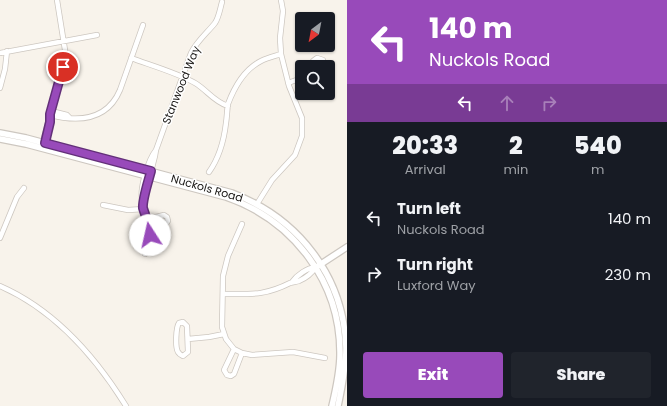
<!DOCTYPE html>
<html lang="en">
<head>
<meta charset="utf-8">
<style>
  :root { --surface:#171b24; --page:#20242c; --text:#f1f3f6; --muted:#9ea1a6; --accent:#984aba }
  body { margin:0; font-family:Poppins,sans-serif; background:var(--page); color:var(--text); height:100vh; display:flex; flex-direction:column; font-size:15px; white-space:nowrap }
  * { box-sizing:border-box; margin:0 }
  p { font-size:13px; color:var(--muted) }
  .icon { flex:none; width:22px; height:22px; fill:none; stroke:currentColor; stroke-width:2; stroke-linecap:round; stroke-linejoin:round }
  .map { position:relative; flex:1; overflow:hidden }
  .side { display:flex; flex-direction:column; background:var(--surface); width:320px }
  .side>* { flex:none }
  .top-card { background:#984aba; color:#fff; overflow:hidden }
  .needle { width:26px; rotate:212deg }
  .fabs { position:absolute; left:295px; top:12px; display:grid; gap:8px }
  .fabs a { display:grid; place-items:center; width:40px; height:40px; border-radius:4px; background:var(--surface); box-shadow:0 1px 3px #0004; font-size:20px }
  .pin { position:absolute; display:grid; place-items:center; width:34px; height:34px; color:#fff; margin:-17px; border:2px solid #fff; border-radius:50%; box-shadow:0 1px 4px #0007 }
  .me { position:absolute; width:44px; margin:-22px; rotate:350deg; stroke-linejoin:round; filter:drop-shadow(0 0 3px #0008) }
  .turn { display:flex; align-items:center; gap:14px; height:84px; padding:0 16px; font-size:18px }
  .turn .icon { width:52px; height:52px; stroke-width:2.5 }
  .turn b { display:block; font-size:28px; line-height:34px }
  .lanes { display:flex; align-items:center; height:38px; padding:0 16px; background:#0003; justify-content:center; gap:20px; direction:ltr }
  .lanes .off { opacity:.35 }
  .eta { display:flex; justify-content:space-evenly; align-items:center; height:68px; text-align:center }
  .eta b { font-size:24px; font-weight:800; line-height:28px }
  .cta { display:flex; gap:8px; margin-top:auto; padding:8px 16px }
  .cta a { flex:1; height:46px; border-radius:4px; background:var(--accent); color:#fff; font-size:16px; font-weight:800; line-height:46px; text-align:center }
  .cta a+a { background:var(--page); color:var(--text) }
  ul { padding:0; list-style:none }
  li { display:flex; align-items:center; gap:12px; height:56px; padding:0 16px }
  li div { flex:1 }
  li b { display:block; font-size:15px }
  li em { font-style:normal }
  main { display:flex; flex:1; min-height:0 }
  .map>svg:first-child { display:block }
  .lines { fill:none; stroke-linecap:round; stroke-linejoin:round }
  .minor-casing { stroke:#cdc7c0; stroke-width:6 }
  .major-casing { stroke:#cdc7c0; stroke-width:8 }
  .minor { stroke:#fff; stroke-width:4.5 }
  .major { stroke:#fff; stroke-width:5.5 }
  .route-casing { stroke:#633079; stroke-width:10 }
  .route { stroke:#984aba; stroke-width:7 }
  .labels { text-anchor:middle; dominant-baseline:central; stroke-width:3; stroke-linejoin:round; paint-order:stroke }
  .street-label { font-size:11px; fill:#191715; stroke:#fff }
</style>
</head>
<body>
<main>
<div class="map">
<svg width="347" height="406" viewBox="0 0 347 406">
  <rect width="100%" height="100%" fill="#f8f3eb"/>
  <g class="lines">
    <defs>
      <path id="minor" d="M0,53l97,-18
        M131,58c19,7 47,15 64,25 12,7 19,19 33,23
        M314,67l-1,-6 4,-3 6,2 2,7
        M328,75l1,6 -1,2
        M288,83l14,-5
        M0,88l5,-19 2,-18
        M51,111l16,4 3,3
        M50,115c28,7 57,6 70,-25l23,-65
        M42,145l21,-78 2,-17 -8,-50
        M156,150l35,-97c6,-12 16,-20 24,-30 4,-6 5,-14 7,-21
        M156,150l-1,6 -12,47c-5,-11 5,-43 13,-53z
        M209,172c10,-14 15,-32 17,-49 1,-6 1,-13 2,-19 6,-16 17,-35 33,-43 6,-3 14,-5 20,-7
        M143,203l7,25 -1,13 -4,13
        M257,204l15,-24 23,-25 7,-19v-18l-13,-32 -8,-32 -1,-16 3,-27 -2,-11
        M103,205l25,5 16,-1
        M148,219l16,-4 3,2 1,4 -3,4 -15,3
        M242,224l-14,32 -5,20 -1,51 4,12 8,10 8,4 10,2 41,-3 32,6
        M0,238l17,-41 7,-9
        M292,282c5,-7 15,-14 24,-15
        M0,286c55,24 95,70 126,120
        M223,294c28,0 41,2 67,-11 3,-1 6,-1 9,-2 7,-3 13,-8 17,-14
        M183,322l4,4 1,26 -5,4c-2,-1 -3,-1 -5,-4 -3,-5 -2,-25 1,-29z
        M188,339l21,-2 15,-3
        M234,349l-10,21 3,5 4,1 3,-2 8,-21"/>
      <path id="major" d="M0,133l26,5 206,55c66,25 112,83 114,155 0,20 -4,39 -8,58
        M0,139l26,5 200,53c67,23 115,85 114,158 0,17 -4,34 -8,51
        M318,266l29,-19"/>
    </defs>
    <use href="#minor" class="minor-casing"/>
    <use href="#major" class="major-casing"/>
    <use href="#minor" class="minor"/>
    <use href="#major" class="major"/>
  </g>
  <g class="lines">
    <defs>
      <path id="route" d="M63,67l-13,47v8l-5,21 106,28c-2,8 -9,29 -8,37 3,10 7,17 7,27"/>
    </defs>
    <use href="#route" class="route-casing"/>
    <use href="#route" class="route"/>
  </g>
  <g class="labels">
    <g class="street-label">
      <text transform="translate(181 85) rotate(-68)">Stanwood Way</text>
      <text transform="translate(207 188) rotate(16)">Nuckols Road</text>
    </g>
  </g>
</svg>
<div class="fabs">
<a><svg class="needle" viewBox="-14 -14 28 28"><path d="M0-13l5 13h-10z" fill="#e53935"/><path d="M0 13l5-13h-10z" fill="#9ea1a6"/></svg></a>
<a><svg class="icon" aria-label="search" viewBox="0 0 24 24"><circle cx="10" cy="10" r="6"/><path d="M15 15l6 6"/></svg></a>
</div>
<div class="pin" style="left:63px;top:67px;background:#d93025"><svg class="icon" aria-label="arrive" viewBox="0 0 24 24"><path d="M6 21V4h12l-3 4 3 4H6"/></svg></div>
<svg class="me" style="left:150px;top:235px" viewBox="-20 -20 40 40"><circle r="19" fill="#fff"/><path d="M0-13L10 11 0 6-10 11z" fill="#984aba"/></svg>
</div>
<section class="side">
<div class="top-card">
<div class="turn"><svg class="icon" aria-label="left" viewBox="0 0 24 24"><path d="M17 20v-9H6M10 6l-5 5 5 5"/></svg><div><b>140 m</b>Nuckols Road</div></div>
<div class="lanes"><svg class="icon" aria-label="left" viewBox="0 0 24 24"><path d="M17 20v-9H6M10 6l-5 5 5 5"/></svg><svg class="icon off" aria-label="ahead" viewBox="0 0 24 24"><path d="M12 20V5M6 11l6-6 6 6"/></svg><svg class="icon off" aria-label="right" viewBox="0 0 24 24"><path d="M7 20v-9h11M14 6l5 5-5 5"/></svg></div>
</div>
<div class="eta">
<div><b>20:33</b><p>Arrival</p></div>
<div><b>2</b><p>min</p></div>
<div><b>540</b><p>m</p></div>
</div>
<ul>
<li><svg class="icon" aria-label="left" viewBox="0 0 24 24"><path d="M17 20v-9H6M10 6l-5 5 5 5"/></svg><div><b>Turn left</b><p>Nuckols Road</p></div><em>140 m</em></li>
<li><svg class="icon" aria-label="right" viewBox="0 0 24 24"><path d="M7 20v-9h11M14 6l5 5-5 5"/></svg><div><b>Turn right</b><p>Luxford Way</p></div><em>230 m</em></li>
</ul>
<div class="cta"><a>Exit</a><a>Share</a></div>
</section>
</main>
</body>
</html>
